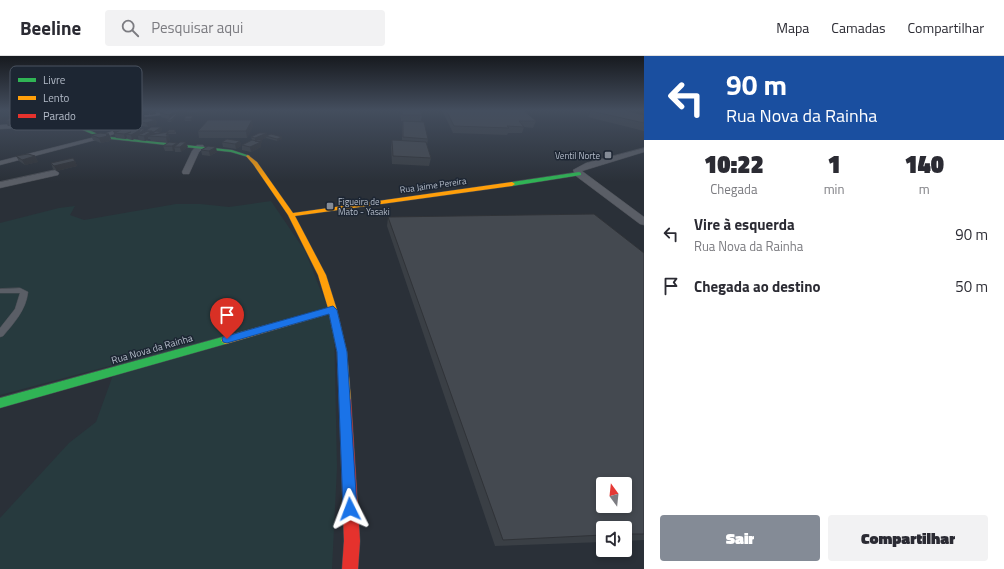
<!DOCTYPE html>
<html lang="pt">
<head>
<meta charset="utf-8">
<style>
  :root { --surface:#fff; --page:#f2f2f3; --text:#2b2b33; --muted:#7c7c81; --line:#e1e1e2; --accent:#848b96 }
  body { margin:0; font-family:"Titillium Web",sans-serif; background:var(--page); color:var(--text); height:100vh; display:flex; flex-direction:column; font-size:15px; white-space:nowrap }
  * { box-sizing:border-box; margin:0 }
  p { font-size:13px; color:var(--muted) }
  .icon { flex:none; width:22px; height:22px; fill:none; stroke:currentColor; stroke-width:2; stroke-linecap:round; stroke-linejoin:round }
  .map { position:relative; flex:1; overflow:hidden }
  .drawer { display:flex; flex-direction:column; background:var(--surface); width:360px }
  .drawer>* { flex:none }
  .hud { background:#1a4fa0; color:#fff; overflow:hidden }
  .needle { width:26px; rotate:345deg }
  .tools { position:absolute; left:596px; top:421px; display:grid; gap:8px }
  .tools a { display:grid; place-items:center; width:36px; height:36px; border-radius:4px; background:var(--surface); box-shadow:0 2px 6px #0003; font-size:20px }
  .pin { position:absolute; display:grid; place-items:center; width:34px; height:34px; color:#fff; margin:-41px -17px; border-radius:50% 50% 50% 0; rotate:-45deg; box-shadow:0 0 4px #0007 }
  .pin .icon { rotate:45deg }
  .me { position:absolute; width:44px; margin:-22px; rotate:357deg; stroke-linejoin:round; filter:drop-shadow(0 0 3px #0008) }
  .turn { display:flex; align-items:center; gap:14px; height:84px; padding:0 16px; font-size:18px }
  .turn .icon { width:52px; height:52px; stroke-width:2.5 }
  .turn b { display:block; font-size:28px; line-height:34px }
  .eta { display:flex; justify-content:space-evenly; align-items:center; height:68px; text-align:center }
  .eta b { font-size:24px; font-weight:800; line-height:28px }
  .primary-button { display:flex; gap:8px; margin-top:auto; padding:8px 16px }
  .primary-button a { flex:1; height:46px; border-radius:4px; background:var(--accent); color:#fff; font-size:16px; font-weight:800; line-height:46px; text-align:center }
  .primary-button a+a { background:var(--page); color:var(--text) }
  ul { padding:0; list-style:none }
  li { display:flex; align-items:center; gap:12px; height:52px; padding:0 16px }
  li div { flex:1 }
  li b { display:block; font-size:15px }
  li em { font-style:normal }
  header { display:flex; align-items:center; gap:24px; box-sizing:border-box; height:56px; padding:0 20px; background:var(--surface); border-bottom:1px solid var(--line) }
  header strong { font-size:19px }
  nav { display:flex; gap:22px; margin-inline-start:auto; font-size:14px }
  .search { width:280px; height:36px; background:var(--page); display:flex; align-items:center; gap:10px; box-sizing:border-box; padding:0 14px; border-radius:4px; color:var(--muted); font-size:15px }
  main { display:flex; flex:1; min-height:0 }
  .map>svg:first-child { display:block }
  .green { fill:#273a3e }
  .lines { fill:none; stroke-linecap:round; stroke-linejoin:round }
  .lane-casing { stroke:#484c53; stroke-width:1 }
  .street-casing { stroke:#484c53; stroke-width:1 }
  .fast-casing { stroke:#484c53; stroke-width:1 }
  .slow-casing { stroke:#484c53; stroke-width:1 }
  .jam-casing { stroke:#484c53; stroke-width:1 }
  .lane { fill:#5a5e66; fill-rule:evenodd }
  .street { fill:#5a5e66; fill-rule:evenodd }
  .fast { fill:#30b455; fill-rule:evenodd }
  .slow { fill:#ff9f0a; fill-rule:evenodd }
  .jam { fill:#e5322d; fill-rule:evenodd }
  .wall { fill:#3a3f45 }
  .shaded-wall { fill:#303338 }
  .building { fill:#444950; stroke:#303338; fill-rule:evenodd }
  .route { fill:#1a73e8; stroke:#114b97 }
  .poi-dot { fill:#848b96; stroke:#1d2633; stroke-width:1.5 }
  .labels { text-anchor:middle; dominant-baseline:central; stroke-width:3; stroke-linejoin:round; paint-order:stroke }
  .far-poi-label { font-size:9px; fill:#b4bcc9; stroke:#1d2633; text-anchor:end }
  .far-street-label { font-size:9px; fill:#b4bcc9; stroke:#1d2633 }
  .street-label { font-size:10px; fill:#b4bcc9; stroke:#1d2633 }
  .key { fill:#1d2633; stroke:#4a5360; stroke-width:1 }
  .key-label { font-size:11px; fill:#b4bcc9 }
</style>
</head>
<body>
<header>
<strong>Beeline</strong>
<div class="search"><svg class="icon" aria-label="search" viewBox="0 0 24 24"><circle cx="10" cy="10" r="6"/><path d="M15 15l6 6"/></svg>Pesquisar aqui</div>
<nav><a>Mapa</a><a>Camadas</a><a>Compartilhar</a></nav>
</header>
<main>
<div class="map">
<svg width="644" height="513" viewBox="0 0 644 513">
  <rect width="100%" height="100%" fill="#2a3038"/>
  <path class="green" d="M0,54h33l7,5 -40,2z
    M271,145l34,50 29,73 3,143 -5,102h-332v-51l69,-75 27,-21 21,-58 -117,31v-172l59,-15 16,-2 -5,9 14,5 92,-16h24l29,3z"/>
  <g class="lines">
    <defs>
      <path id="lane" d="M20,232l8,4c-2,18 -14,31 -25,44l-3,1v-9l15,-19 5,-16h-20v-4z"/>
      <path id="street" d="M180,54h24l-123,14 -81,5v-4l81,-5z
        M144,64l5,1 -46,17 -103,27v-4l99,-25z
        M197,89h6l1,2 -5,5 -10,22h-6l-1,-2 10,-21z
        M644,92v4l-62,19 62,46v8l-4,-1 -64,-48 -3,-6 13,-7z
        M55,114l4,3 -1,2 -58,13v-6z"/>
      <path id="fast" d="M40,54h3l5,5 21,6 33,15 130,14 18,6 -2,1 -17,-5 -130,-14 -34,-15 -21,-6z
        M579,116l2,1v2l-69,11 -3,-2 3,-2z
        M226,280l3,1 2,3 -2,3 -229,65v-10z"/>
      <path id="slow" d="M248,99l9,7 36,51 219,-31 3,2 -3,2 -217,30 31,59 11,35 10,42 4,48 -2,3 -4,2 -4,-2 -2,-3 -2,-48 -8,-38 -103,30 -3,-1 -2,-3 2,-3 3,-1 102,-28 -10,-33 -30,-60 -35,-51 -7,-8z"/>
      <path id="jam" d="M345,339l4,2 2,3 9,141 -2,28h-16l2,-28 -5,-141 2,-3z"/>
    </defs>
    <use href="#lane" class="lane-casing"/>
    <use href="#street" class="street-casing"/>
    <use href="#fast" class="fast-casing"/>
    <use href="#slow" class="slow-casing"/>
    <use href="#jam" class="jam-casing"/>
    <use href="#lane" class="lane"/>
    <use href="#street" class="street"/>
    <use href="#fast" class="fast"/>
    <use href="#slow" class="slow"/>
    <use href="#jam" class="jam"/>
  </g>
  <path class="wall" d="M138,54l1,4 2,-1 -2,-3 10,5h-5l1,4 11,1 1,4 -9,3 -7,-1v2l-5,2 -5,-1 -2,-5 10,-1 -1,-2 7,-2 -6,1 -1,-4h-1l1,5 -12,1 3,-7 -1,-2z
    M156,54h7v2l25,3 -11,1 -6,6h-3l-1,-2 1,-1 -7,-2 -1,-4h1l-4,-1z
    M190,54h25l1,3 -2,2 -21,1v2l-2,3h-6l-1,-2 5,-3z
    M400,54h20l2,5 -1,6h-20z
    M442,54h81l13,11 -3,7 -9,-1 -2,6h-14l-1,2 -54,-2z
    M62,55h20l-3,2 16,-1 10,3 1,3h-12l-1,-2h-6l1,3h-16l-2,-2 -13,1v-2l-6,-1 -1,-2z
    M591,55l53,4v16l-56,-14z
    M23,58l1,2 22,-1 2,4 -3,3 -28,3 -1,-2 -2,2 -6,1 -2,-5 6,-3 -1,-1z
    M403,65l25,18 -1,6 4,13 -2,8 -37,-2 -1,-17 1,-7 10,1v-13z
    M253,70l-6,12h-48l-1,-7z
    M161,71l1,3 -3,2 2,1 6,-1 2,-2 7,2v2h-8l2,6 -3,2 -16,-1 -1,-2h-2l-3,2 -6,-1 -1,-3 -6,3 -4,-1 -1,-1 -2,1 -9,-1 -3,-7h32z
    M109,78l2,5 -2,1 1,1 -9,2 -8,-3 -2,-5z
    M267,80l15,3 -5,2 -11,-3 -5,2 1,3h-1v4l-10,5 -9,-2v-5l10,-5 -1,-3z
    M240,85l1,5 -5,3 -13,-2 -1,-5z
    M177,88l11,3 -7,5h-6v-2l-2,1h-8l-2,-5z
    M201,94l16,2 -7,4 -8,-1z
    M16,100h19l3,6 -13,3 -6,-4z
    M75,105l2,5 -20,5 -4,-2 -2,-6z
    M388,161l256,36v287l-19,1v-13h-22v14l-108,4 -108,-320z"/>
  <path class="shaded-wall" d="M75,54l7,1 -6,4h-6v2l-13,1 -2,-5z
    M94,54l2,4 8,-3 2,7h-12l-1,-4z
    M155,54l1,4 -6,1 -1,-4z
    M215,54l1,3 -2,2 -21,1v2l-2,3 -3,-8z
    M148,55l1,4h-5l1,4 -6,1 -1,-4h-1l1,5 -12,1 -2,-4 5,-1 -1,-4 10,-1 1,4 2,-1 -1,-3z
    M187,55l1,4 -11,1 -6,6 -2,-7 5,-3z
    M89,56h3l1,4h-6l-1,-1z
    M23,58l2,4 21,-3 2,4 -3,3 -28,3 -1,-2 -2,2 -6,1 -2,-5 9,-3 2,3 3,-1 -2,-3z
    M0,59l2,4 -2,1z
    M156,64l1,4 -9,3 -2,-4z
    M252,64l1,6 -6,12 -1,-7z
    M140,67l1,5 -5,2 -2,-5z
    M161,71l1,3 -7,4 -7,3v2l-3,2 -1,-5 -6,-1v2l-6,3 -1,-5 -5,-1 1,4 -2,1 -1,-5 20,-5 1,3 7,-1z
    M168,76l2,8 -3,2 -1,-5v-2z
    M267,77l-1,5 -11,5v-5z
    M109,78l2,5 -2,1 1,1 -9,2 -2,-5z
    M282,81v2l-5,2v-2z
    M262,84v3h-1v4l-10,5 -1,-5 5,-4z
    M240,85l1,5 -5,3 -1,-5z
    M186,86l2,5 -7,5 -1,-5z
    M177,87l1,4h-4l1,3 -2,1 -1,-5z
    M216,91l1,5 -7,4 -1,-5z
    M35,100l3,6 -13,3 -3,-5z
    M75,105l2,5 -20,5 -3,-5z"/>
  <path class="building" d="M140,54h8v1l-8,1z
    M168,54h18l1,1 -13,1 -5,3 -9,-2z
    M190,54h24l-26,3z
    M402,54h18l2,5h-20z
    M446,54h77l13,11h-17l5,6 -17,-1 2,2 -55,-2z
    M592,54h32l20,5v8l-53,-12z
    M144,57v2l-6,1 -1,-2z
    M176,57l1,1 -6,6h-4z
    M186,60h7l-2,3h-7z
    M10,62h5l-4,3h-5z
    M148,62l8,2 -10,3 -8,-2z
    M208,64h44l-6,11h-48z
    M403,65l21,1 4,17 -25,-2z
    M151,71h10l-7,5 -7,-1 -6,3z
    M125,72l15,2 -9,5 -5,-1 5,-2 -7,2 -10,-1z
    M141,73h3l-4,4v-3h-2z
    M118,74h3l-5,2 -3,-1z
    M169,74h6v2h-8z
    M147,75h5l-8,5 -6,-1z
    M156,75l5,1 -2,1 -8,1z
    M168,76l-2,3h3l-3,2 -17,-1 1,-1z
    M100,77l9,1 -3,1 2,1 -9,2 -8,-3z
    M259,77h8l-12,5 -4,-1z
    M271,78l11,3 -5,2 -11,-3z
    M227,83l13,2 -5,3 -13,-2z
    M252,84l9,2 -11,5 -8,-2z
    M257,84h5l-3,2 -4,-1z
    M392,84l34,2 5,16 -38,-2z
    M169,86l8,1 -5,3h-9z
    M180,86h6l-6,5h-6z
    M208,90l8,1 -7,4 -8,-1z
    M28,98l7,2 -13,4 -6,-4z
    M73,102l2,3 -21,5 -3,-3z
    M594,158l50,39v281h-19v-6h-22v7l-100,5 -115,-323zM603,428h22v22h-22z"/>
  <linearGradient id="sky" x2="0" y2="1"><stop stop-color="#171a1f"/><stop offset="0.43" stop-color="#444e5e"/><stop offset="1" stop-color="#444e5e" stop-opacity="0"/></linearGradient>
  <rect width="644" height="126" fill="url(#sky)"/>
  <path class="route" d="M333,250l4,4 10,42 10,157 -2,6 -5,2 -5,-2 -2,-6 -6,-157 -8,-38 -102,29 -4,-1 -1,-3 1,-2 4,-1z"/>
  <g class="poi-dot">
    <rect x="604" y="95" width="8" height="8" rx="2"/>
    <rect x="326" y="146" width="8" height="8" rx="2"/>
  </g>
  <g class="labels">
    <g class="far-poi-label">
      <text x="600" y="99">Ventil Norte</text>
      <text x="338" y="145" text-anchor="start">Figueira de<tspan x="338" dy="10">Mato - Yasaki</tspan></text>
    </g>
    <g class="far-street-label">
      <text transform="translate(433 129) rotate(-8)">Rua Jaime Pereira</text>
    </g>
    <g class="street-label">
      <text transform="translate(152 293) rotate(-16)">Rua Nova da Rainha</text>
    </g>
  </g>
  <rect x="10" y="10" width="132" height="64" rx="6" class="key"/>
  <rect x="18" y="22" width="18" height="4" fill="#30b455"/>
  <rect x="18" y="40" width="18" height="4" fill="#ff9f0a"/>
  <rect x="18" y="58" width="18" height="4" fill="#e5322d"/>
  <g class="key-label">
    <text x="43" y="28">Livre</text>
    <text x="43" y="46">Lento</text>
    <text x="43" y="64">Parado</text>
  </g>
</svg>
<div class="tools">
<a><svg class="needle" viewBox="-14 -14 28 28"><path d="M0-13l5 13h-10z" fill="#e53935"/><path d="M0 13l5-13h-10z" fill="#7c7c81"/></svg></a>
<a><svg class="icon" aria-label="sound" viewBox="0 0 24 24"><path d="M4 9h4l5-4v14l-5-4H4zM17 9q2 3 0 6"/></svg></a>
</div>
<div class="pin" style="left:227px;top:283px;background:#d93025"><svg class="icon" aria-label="arrive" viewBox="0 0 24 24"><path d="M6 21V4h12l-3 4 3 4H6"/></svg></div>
<svg class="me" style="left:350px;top:453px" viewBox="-20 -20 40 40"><path d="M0-17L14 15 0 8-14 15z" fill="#1a73e8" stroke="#fff" stroke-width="4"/></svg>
</div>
<section class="drawer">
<div class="hud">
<div class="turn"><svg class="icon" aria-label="left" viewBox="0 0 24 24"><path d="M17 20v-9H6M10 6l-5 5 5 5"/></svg><div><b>90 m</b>Rua Nova da Rainha</div></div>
</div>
<div class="eta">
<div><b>10:22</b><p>Chegada</p></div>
<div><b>1</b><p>min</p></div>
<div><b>140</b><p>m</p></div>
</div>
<ul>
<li><svg class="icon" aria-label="left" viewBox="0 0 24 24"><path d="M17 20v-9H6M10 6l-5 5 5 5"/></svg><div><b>Vire à esquerda</b><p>Rua Nova da Rainha</p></div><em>90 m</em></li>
<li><svg class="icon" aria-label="arrive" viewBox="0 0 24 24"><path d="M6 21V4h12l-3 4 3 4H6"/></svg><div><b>Chegada ao destino</b></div><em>50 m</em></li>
</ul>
<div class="primary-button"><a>Sair</a><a>Compartilhar</a></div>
</section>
</main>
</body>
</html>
